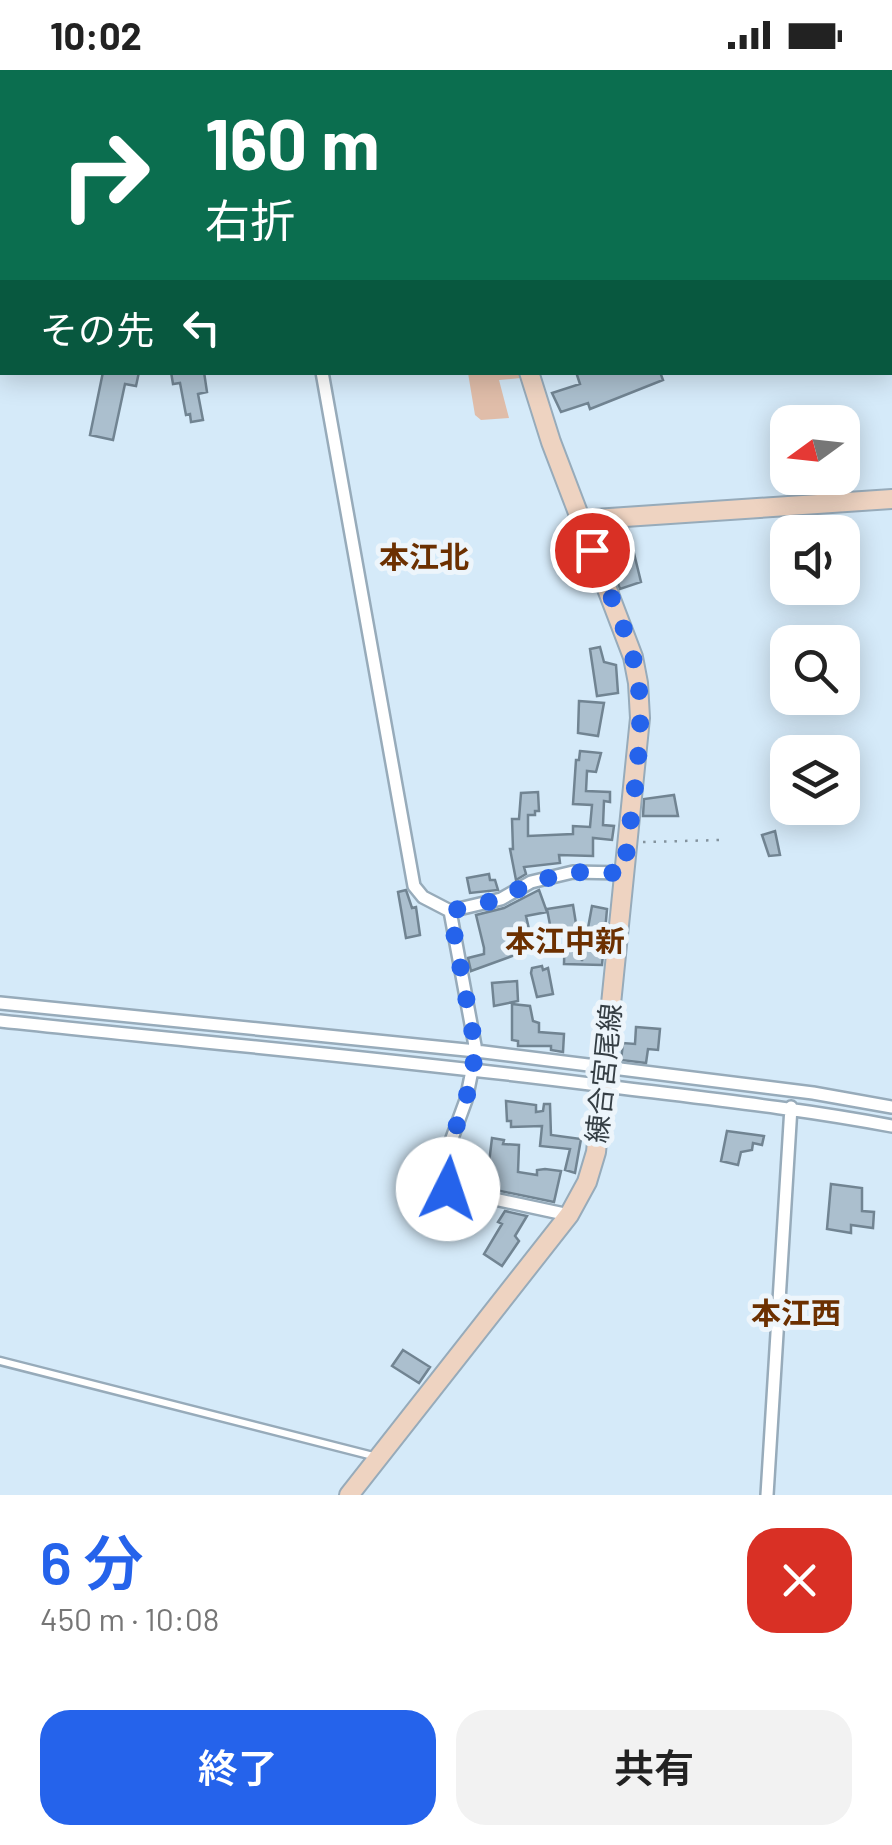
<!DOCTYPE html>
<html lang="ja">
<head>
<meta charset="utf-8">
<style>
  :root { --surface:#fff; --page:#f2f2f2; --text:#222; --muted:#767676; --accent:#2563eb }
  body { margin:0; font-family:Barlow,"Noto Sans JP",sans-serif; background:var(--page); color:var(--text); height:100vh; display:flex; flex-direction:column; font-size:38px; white-space:nowrap }
  * { box-sizing:border-box; margin:0 }
  p { font-size:32px; color:var(--muted) }
  .icon { flex:none; width:55px; height:55px; fill:none; stroke:currentColor; stroke-width:2; stroke-linecap:round; stroke-linejoin:round }
  .map { position:relative; height:1425px; overflow:hidden }
  .side { display:flex; flex-direction:column; background:var(--surface); flex:1 }
  .side>* { flex:none }
  .hud { position:absolute; left:0px; top:0px; width:892px; height:305px; box-shadow:0 5px 25px #0003; background:#0b6e4f; color:#fff; overflow:hidden }
  .needle { width:65px; rotate:255deg }
  .controls { position:absolute; left:770px; top:335px; display:grid; gap:20px }
  .controls a { display:grid; place-items:center; width:90px; height:90px; border-radius:20px; background:var(--surface); box-shadow:0 5px 25px #0003; font-size:50px }
  .pin { position:absolute; display:grid; place-items:center; width:85px; height:85px; color:#fff; margin:-42px; border:5px solid #fff; border-radius:50%; box-shadow:0 2px 10px #0007 }
  .me { position:absolute; width:110px; margin:-55px; rotate:4deg; stroke-linejoin:round; filter:drop-shadow(0 0 8px #0008) }
  .turn { display:flex; align-items:center; gap:35px; height:210px; padding:0 40px; font-size:45px }
  .turn .icon { width:130px; height:130px; stroke-width:2.5 }
  .turn b { display:block; font-size:70px; line-height:85px }
  .then { display:flex; align-items:center; height:95px; padding:0 40px; background:#0003; gap:20px; font-size:38px }
  .round { display:grid; place-items:center; flex:none; width:105px; height:105px; border-radius:30px; background:var(--page) }
  .headline { display:flex; align-items:center; justify-content:space-between; height:170px; padding:0 40px }
  h1 { font-size:60px; font-weight:600; line-height:75px; color:var(--accent) }
  .action { display:flex; gap:20px; margin-top:auto; padding:20px 40px }
  .action a { flex:1; height:115px; border-radius:30px; background:var(--accent); color:#fff; font-size:40px; font-weight:600; line-height:115px; text-align:center }
  .action a+a { background:var(--page); color:var(--text) }
  .status { display:flex; justify-content:space-between; align-items:center; height:70px; padding:0 50px; background:var(--surface); direction:ltr }
  .status svg { height:28px; fill:currentColor }
  .map>svg:first-child { display:block }
  .green { fill:#e0bda9 }
  .building { fill:#abbfce; stroke:#718492; stroke-width:2.5 }
  .lines { fill:none; stroke-linecap:round; stroke-linejoin:round }
  .lane-casing { stroke:#97abba; stroke-width:11 }
  .street-casing { stroke:#97abba; stroke-width:16 }
  .secondary-casing { stroke:#97abba; stroke-width:22 }
  .path { stroke:#84939e; stroke-width:2.5; stroke-dasharray:2.5 8; stroke-linecap:butt }
  .lane { stroke:#fff; stroke-width:6 }
  .street { stroke:#fff; stroke-width:11 }
  .secondary { stroke:#eed3c1; stroke-width:18 }
  .route { stroke:#2563eb; stroke-width:18; stroke-dasharray:0 32.4 }
  .labels { text-anchor:middle; dominant-baseline:central; stroke-width:10; stroke-linejoin:round; paint-order:stroke }
  .street-label { font-size:28px; fill:#353e44; stroke:#edf5fb }
  .neighbourhood-label { font-size:30px; font-weight:bold; fill:#6c3001; stroke:#edf5fb }
</style>
</head>
<body>
<div class="status"><b>10:02</b><svg viewBox="0 0 49 12"><path d="M0 12V9h3v3zM5 12V6h3v6zM10 12V3h3v9zM15 12V0h3v12zM26 1h20v11H26zM47 4h2v5h-2z"/></svg></div>
<div class="map">
<svg width="892" height="1425" viewBox="0 0 892 1425">
  <rect width="100%" height="100%" fill="#d5eaf9"/>
  <path class="green" d="M468,303h51l2,5 -22,2 10,38 -28,2 -6,-5z"/>
  <path class="building" d="M103,302h36l-3,14 -11,-2 -12,56 -23,-5z
    M171,302h33l3,20 -9,2 5,26 -12,2 -1,-8 -4,1 -6,-32 -7,1z
    M576,302h84l3,8 -73,29 -2,-6 -27,9 -9,-19 28,-9z
    M628,459l13,53 -21,7 -20,-54z
    M600,577l4,15 12,3 2,28 -21,3 -7,-47z
    M579,631l25,2 -6,33 -20,-3z
    M580,681l21,2 -5,19 -9,-1 -1,20 24,1v10l-6,-1 -1,24 11,1 -2,14 -19,-2v18l-34,-1 1,8 -36,4 2,7 -10,6 -6,-31h3l-1,-30h7l2,-26 17,-1 1,19h-4v4h-7v21l45,-2v-8l17,1 2,-22 -19,-1 3,-44h3z
    M674,725l4,21h-35l1,-17z
    M775,761l5,24 -11,1 -7,-21z
    M489,804l1,6h5l3,10 -28,3 -3,-15z
    M406,820l6,18 4,-1 4,28 -14,3 -8,-46z
    M539,820l8,22 -21,4 3,13 -16,3 2,23 -44,16 -3,-13 16,-4v-6l-8,-33 28,-7z
    M573,835l9,56 10,-55 15,3 -5,56 -38,-1 1,-36 -14,2 -4,-21z
    M542,896l1,4 5,-2 5,26 -16,3 -6,-24 1,-5z
    M517,911l1,20 -24,5 -2,-23z
    M512,934l18,2 3,15 6,2v9l25,2 -1,18 -12,-2v-4h-33v-5l-6,-1z
    M636,957l24,2 -2,21 -10,-1 -2,14 -25,-3 2,-17 12,1z
    M506,1031l30,4v7l7,-1 1,-7h6l1,31 30,4 -6,34 -10,-3 5,-21 -30,-3 2,-20 -31,1v-6h-4z
    M727,1061l37,5 -2,9 -9,-2 -1,7 -11,2 -3,13 -17,-4z
    M492,1068l12,2 -1,4 16,1 -1,27 19,3v-5l8,-1 16,2 -7,31 -68,-14 1,-4 -29,-3 1,-24 30,6z
    M831,1114l31,4v23l12,1 -1,16 -22,-3v8l-24,-4z
    M505,1141l22,5 -12,20 4,5 -17,25 -18,-12 18,-30 -4,-2z
    M403,1280l27,17 -11,16 -27,-17z"/>
  <g class="lines">
    <defs>
      <path id="lane" d="M0,1291l377,96"/>
      <path id="street" d="M297,0l1,2
        M156,2l1,-2
        M351,2l2,-2
        M689,2l1,-2
        M808,2l10,-2
        M322,302l92,514 9,11 27,14 26,140 -10,49 -15,41 -3,48 121,26
        M450,841l51,-12 30,-17 42,-10 50,1
        M0,933l476,48 337,42 79,14
        M0,951c197,21 394,38 590,63 101,13 202,23 302,42
        M767,1425l24,-388"/>
      <path id="secondary" d="M486,0v2
        M881,0v2
        M890,43l2,10
        M0,204h2
        M580,450l312,-21
        M349,1425l220,-280 18,-33 9,-30 44,-434 -2,-35 -5,-26 -82,-215 -22,-70"/>
    </defs>
    <use href="#lane" class="lane-casing"/>
    <use href="#street" class="street-casing"/>
    <use href="#secondary" class="secondary-casing"/>
    <path class="path" d="M643,772l78,-2"/>
    <use href="#lane" class="lane"/>
    <use href="#street" class="street"/>
    <use href="#secondary" class="secondary"/>
  </g>
  <g class="lines">
    <path class="route" d="M448,1119l3,-48 15,-41 10,-49 -26,-140 51,-12 30,-17 42,-10 51,1c6,-57 22,-136 14,-192 -7,-45 -30,-89 -46,-131"/>
  </g>
  <g class="labels">
    <g class="street-label">
      <text transform="translate(603 1003) rotate(-84)">練合宮尾線</text>
    </g>
    <g class="neighbourhood-label">
      <text x="424" y="486">本江北</text>
      <text x="565" y="870">本江中新</text>
      <text x="796" y="1242">本江西</text>
    </g>
  </g>
</svg>
<div class="controls">
<a><svg class="needle" viewBox="-14 -14 28 28"><path d="M0-13l5 13h-10z" fill="#e53935"/><path d="M0 13l5-13h-10z" fill="#767676"/></svg></a>
<a><svg class="icon" aria-label="sound" viewBox="0 0 24 24"><path d="M4 9h4l5-4v14l-5-4H4zM17 9q2 3 0 6"/></svg></a>
<a><svg class="icon" aria-label="search" viewBox="0 0 24 24"><circle cx="10" cy="10" r="6"/><path d="M15 15l6 6"/></svg></a>
<a><svg class="icon" aria-label="layers" viewBox="0 0 24 24"><path d="M12 4l9 5-9 5-9-5zM3 14l9 5 9-5"/></svg></a>
</div>
<div class="pin" style="left:592px;top:480px;background:#d93025"><svg class="icon" aria-label="arrive" viewBox="0 0 24 24"><path d="M6 21V4h12l-3 4 3 4H6"/></svg></div>
<svg class="me" style="left:448px;top:1119px" viewBox="-20 -20 40 40"><circle r="19" fill="#fff"/><path d="M0-13L10 11 0 6-10 11z" fill="#2563eb"/></svg>
<div class="hud">
<div class="turn"><svg class="icon" aria-label="right" viewBox="0 0 24 24"><path d="M7 20v-9h11M14 6l5 5-5 5"/></svg><div><b>160 m</b>右折</div></div>
<div class="then">その先<svg class="icon" aria-label="left" viewBox="0 0 24 24"><path d="M17 20v-9H6M10 6l-5 5 5 5"/></svg></div>
</div>
</div>
<section class="side">
<div class="headline"><div><h1>6 分</h1><p>450 m · 10:08</p></div><a class="round" style="background:#d93025;color:#fff"><svg class="icon" aria-label="close" viewBox="0 0 24 24"><path d="M6 6l12 12M18 6L6 18"/></svg></a></div>
<div class="action"><a>終了</a><a>共有</a></div>
</section>
</body>
</html>
